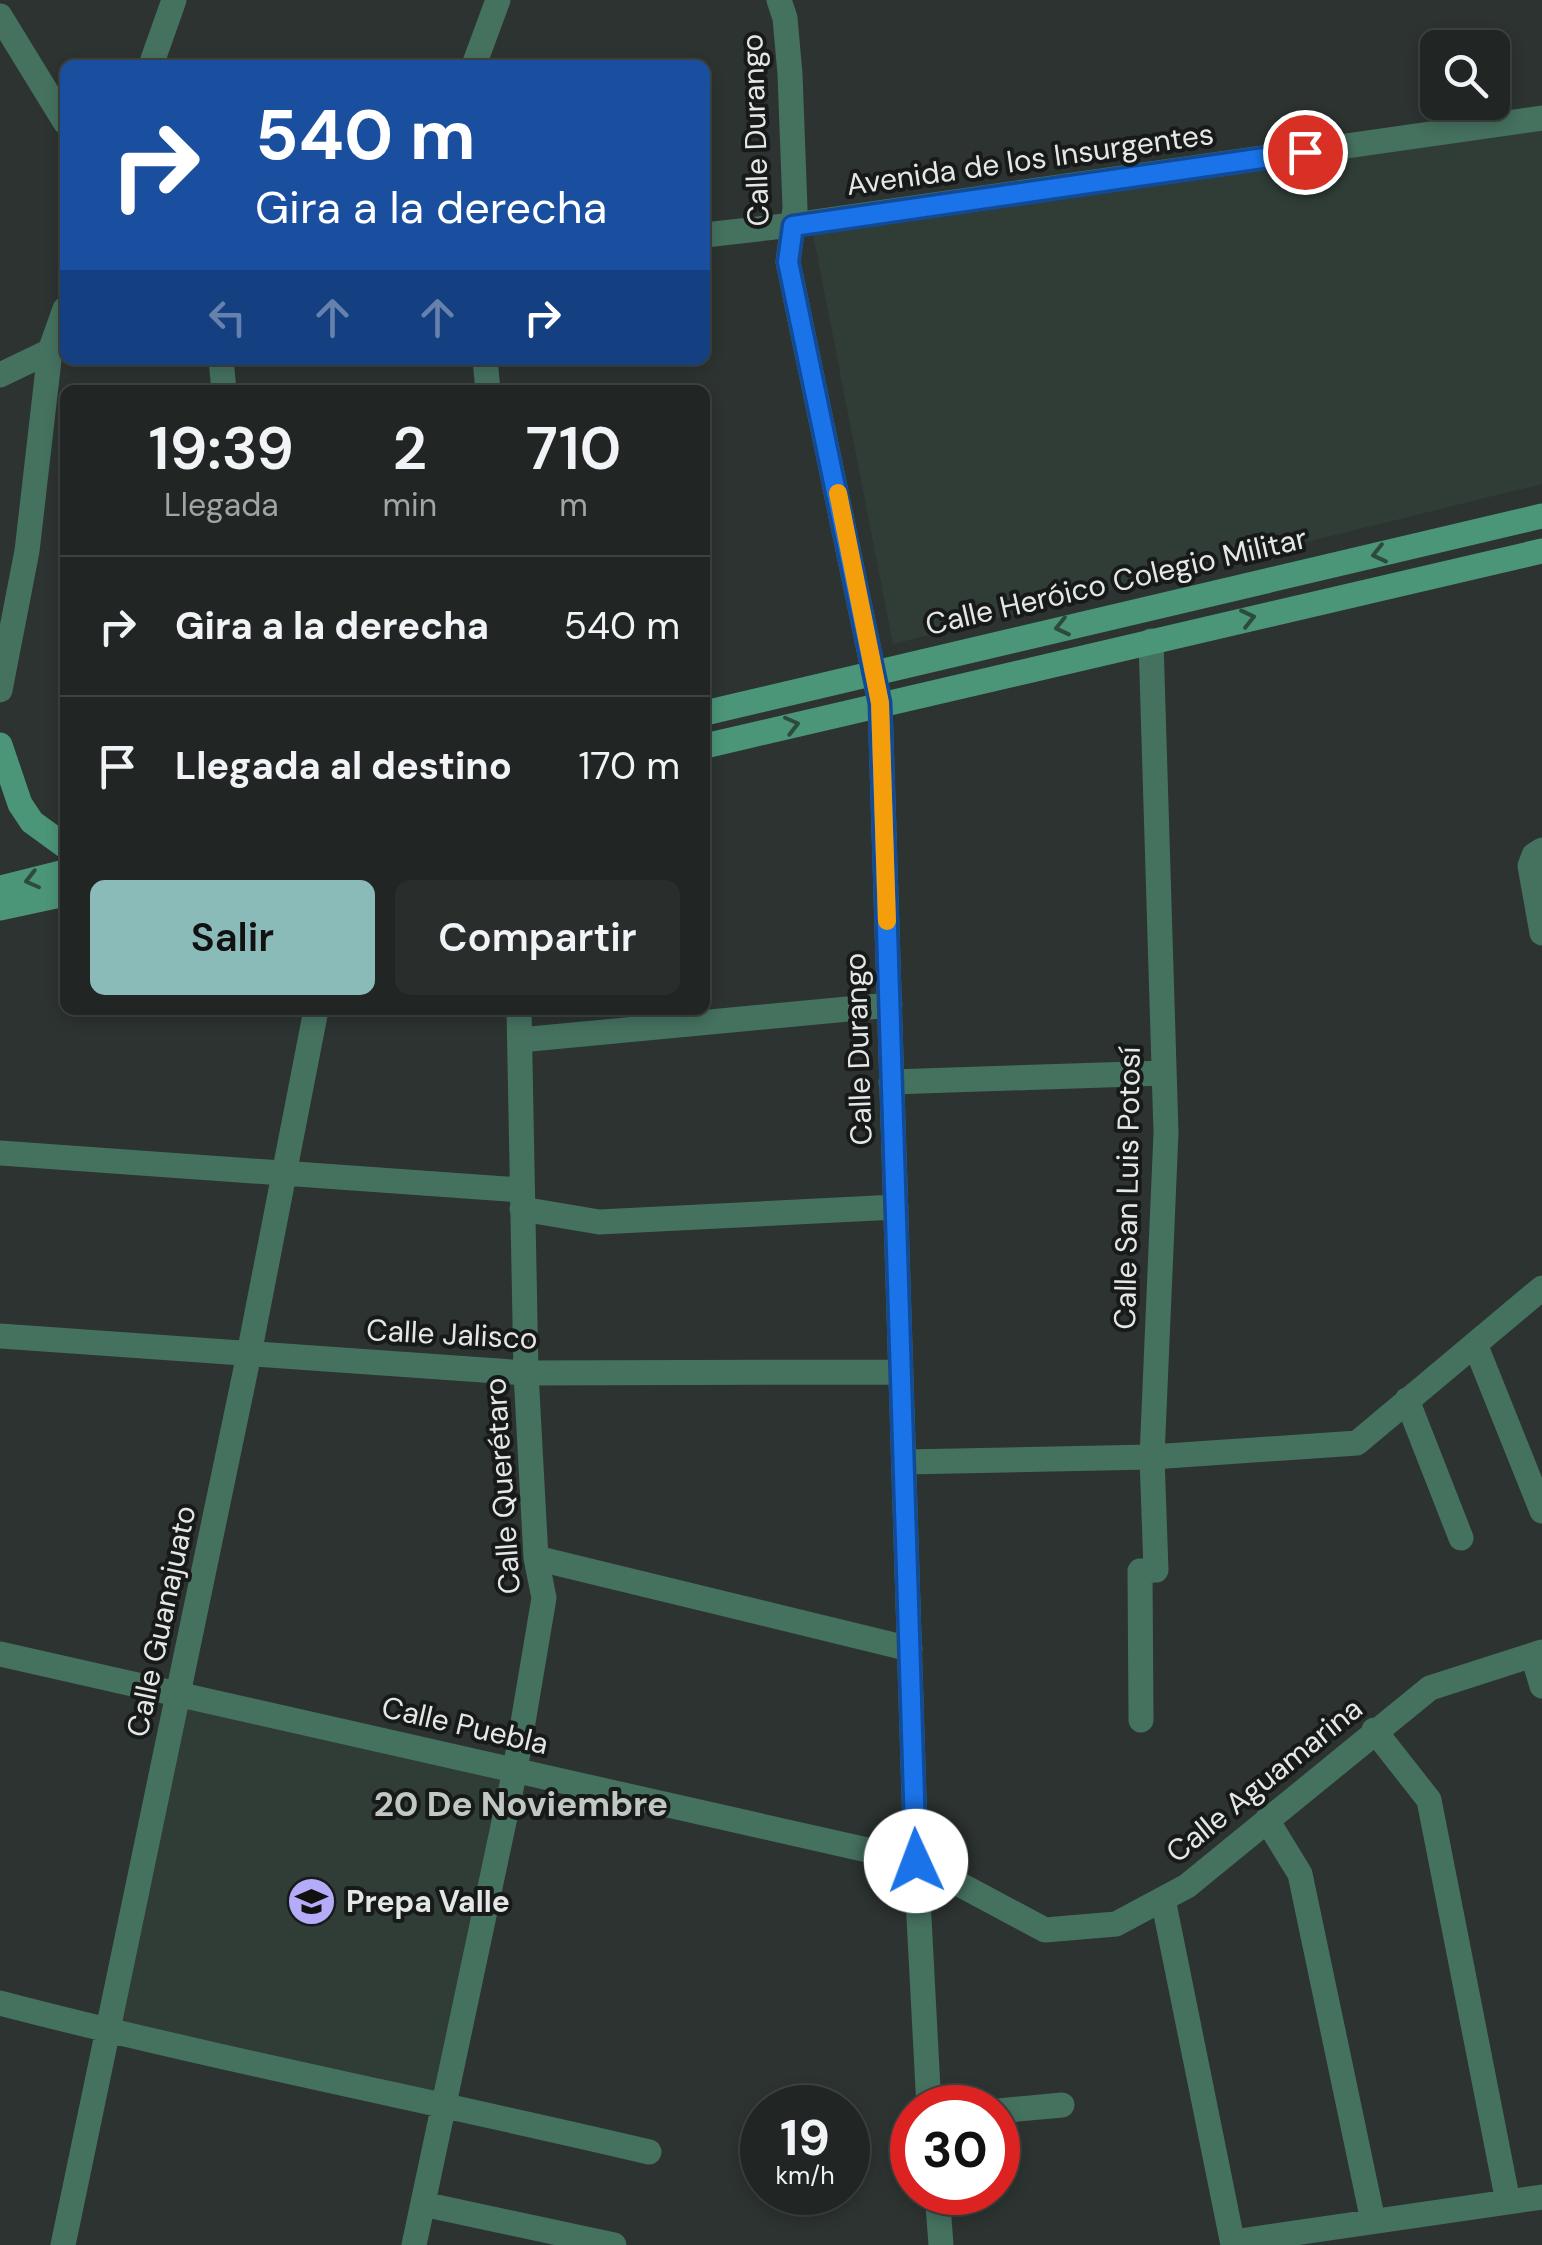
<!DOCTYPE html>
<html lang="es">
<head>
<meta charset="utf-8">
<style>
  :root { --surface:#212624; --page:#292e2c; --text:#f1f3f6; --muted:#a2a5a6; --line:#3e4341; --accent:#8bbbb9 }
  body { margin:0; font-family:"DM Sans",sans-serif; background:var(--page); color:var(--text); height:100vh; display:flex; flex-direction:column; font-size:38px; white-space:nowrap }
  * { box-sizing:border-box; margin:0 }
  p { font-size:32px; color:var(--muted) }
  .icon { flex:none; width:55px; height:55px; fill:none; stroke:currentColor; stroke-width:2; stroke-linecap:round; stroke-linejoin:round }
  .map { position:relative; flex:1; overflow:hidden }
  .side { position:absolute; left:60px; top:385px; width:650px; height:630px; display:flex; flex-direction:column; background:var(--surface); border-radius:15px; box-shadow:0 5px 15px #0003,0 0 0 2px var(--line) }
  .side>* { flex:none }
  .top-card { position:absolute; left:60px; top:60px; width:650px; height:305px; border-radius:15px; box-shadow:0 5px 15px #0003,0 0 0 2px var(--line); background:#1a4fa0; color:#fff; overflow:hidden }
  .fabs { position:absolute; left:1420px; top:30px; display:grid; gap:20px }
  .fabs a { display:grid; place-items:center; width:90px; height:90px; border-radius:15px; background:var(--surface); box-shadow:0 5px 15px #0003,0 0 0 2px var(--line); font-size:50px }
  .speed { position:absolute; left:740px; top:2085px; display:flex; gap:20px; font-size:50px; font-weight:700; text-align:center }
  .speed>* { display:grid; place-content:center; width:130px; height:130px; border-radius:50%; background:var(--surface); box-shadow:0 5px 15px #0003,0 0 0 2px var(--line); line-height:1 }
  .speed small { font-size:25px; font-weight:400 }
  .speed .limit { border:15px solid #d22; background:#fff; color:#111 }
  .pin { position:absolute; display:grid; place-items:center; width:85px; height:85px; color:#fff; margin:-42px; border:5px solid #fff; border-radius:50%; box-shadow:0 2px 10px #0007 }
  .me { position:absolute; width:110px; margin:-55px; rotate:358deg; stroke-linejoin:round; filter:drop-shadow(0 0 8px #0008) }
  .turn { display:flex; align-items:center; gap:35px; height:210px; padding:0 30px; font-size:45px }
  .turn .icon { width:130px; height:130px; stroke-width:2.5 }
  .turn b { display:block; font-size:70px; line-height:85px }
  .lanes { display:flex; align-items:center; height:95px; padding:0 30px; background:#0003; justify-content:center; gap:50px; direction:ltr }
  .lanes .off { opacity:.35 }
  .eta { display:flex; justify-content:space-evenly; align-items:center; height:170px; text-align:center }
  .eta b { font-size:60px; font-weight:600; line-height:70px }
  .button { display:flex; gap:20px; margin-top:auto; padding:20px 30px }
  .button a { flex:1; height:115px; border-radius:15px; background:var(--accent); color:#111; font-size:40px; font-weight:600; line-height:115px; text-align:center }
  .button a+a { background:var(--page); color:var(--text) }
  ul { padding:0; list-style:none }
  li { display:flex; align-items:center; gap:30px; height:140px; padding:0 30px; border-top:2px solid var(--line) }
  li div { flex:1 }
  li b { display:block; font-size:38px }
  li em { font-style:normal }
  .map>svg:first-child { display:block }
  .built { fill:#303d37 }
  .lines { fill:none; stroke-linecap:round; stroke-linejoin:round }
  .minor { stroke:#45715f; stroke-width:25 }
  .tertiary { stroke:#45715f; stroke-width:25 }
  .secondary { stroke:#4b9578; stroke-width:25 }
  .oneway { stroke:#2c4b3e }
  .route-casing { stroke:#114b97; stroke-width:25 }
  .route { stroke:#1a73e8; stroke-width:18 }
  .slow { stroke:#f59e0b; stroke-width:18 }
  .labels { text-anchor:middle; dominant-baseline:central; stroke-width:8; stroke-linejoin:round; paint-order:stroke }
  .street-label { font-size:30px; fill:#e3e7e5; stroke:#171a18 }
  .poi-label { font-size:30px; font-weight:bold; fill:#e3e7e5; stroke:#171a18; text-anchor:start }
  .quarter-label { font-size:35px; font-weight:bold; fill:#bfc8c3; stroke:#171a18 }
</style>
</head>
<body>
<div class="map">
<svg width="1542" height="2245" viewBox="0 0 1542 2245">
  <rect width="100%" height="100%" fill="#2c3330"/>
  <path class="built" d="M1542,129v355l-649,160 -80,-410z
    M179,1694l336,76 -71,334 -336,-73z"/>
  <g class="lines">
    <path class="minor" d="M779,0l6,18 5,56 5,134 -7,54 92,441 36,1158 13,247
      M0,16l65,106
      M474,65l24,-65
      M705,235l88,-10 749,-107
      M221,360l3,30
      M485,360l3,30
      M1542,850l-8,5 -4,11 12,67
      M520,1040l370,-35
      M891,1082l273,-9
      M0,1153l521,37
      M522,1209l77,13 297,-15
      M0,1336l526,37 375,-1
      M1475,1344l67,167
      M1407,1400l54,138
      M904,1462l248,-5 205,-14 185,-155
      M536,1558l374,91
      M0,1654l916,207 129,69 71,-6 71,-38 243,-198 112,-36
      M1533,1656l9,30
      M1141,1720l-1,-149 16,-1 -4,-113 14,-324 -15,-492
      M1374,1730l55,70 79,402
      M1267,1820l33,54 73,347
      M1163,1899l70,346
      M0,2003c215,56 433,98 649,149
      M998,2111l64,-6
      M937,2192l4,53
      M423,2204l191,41
      M1233,2242l309,-45
      M63,2245l186,-891 67,-344
      M414,2245l101,-475 29,-172 -8,-40 -10,-185 -7,-363"/>
    <path class="tertiary" d="M151,65l23,-65
      M0,375l50,-24
      M0,690l27,-139 23,-200 15,-42"/>
    <path class="secondary" d="M705,713l837,-197
      M0,745l20,59 12,18 33,24
      M705,746l837,-195
      M0,888l65,-16
      M0,908l65,-14"/>
  </g>
  <defs><path id="oneway-chevron" d="M-2-3.5L2.5 0L-2 3.5" fill="none" stroke-width="1.6" stroke-linecap="round" stroke-linejoin="round" transform="scale(2.5)"/></defs>
  <g class="oneway">
    <use href="#oneway-chevron" transform="translate(1379 554) rotate(167)"/>
    <use href="#oneway-chevron" transform="translate(1248 618) rotate(-13)"/>
    <use href="#oneway-chevron" transform="translate(1062 627) rotate(167)"/>
    <use href="#oneway-chevron" transform="translate(792 725) rotate(-14)"/>
    <use href="#oneway-chevron" transform="translate(32 880) rotate(166)"/>
  </g>
  <g class="lines">
    <defs>
      <path id="route" d="M916,1861l-36,-1158 -92,-441 5,-36 512,-74"/>
    </defs>
    <use href="#route" class="route-casing"/>
    <use href="#route" class="route"/>
    <path class="slow" d="M838,493l42,210 7,218"/>
  </g>
  <defs>
    <symbol id="university-disc" viewBox="-11 -11 22 22"><circle r="9.5" fill="#b4acf9" stroke="#171a18"/><path d="M0-5L7-2L0 1L-7-2ZM-4 1L0 2.5L4 1V4Q0 6-4 4Z" fill="#111"/></symbol>
  </defs>
  <g fill-rule="evenodd">
    <use href="#university-disc" x="284" y="1874" width="55" height="55"/>
  </g>
  <g class="labels">
    <g class="street-label">
      <text transform="translate(755 130) rotate(-92)">Calle Durango</text>
      <text transform="translate(1030 159) rotate(-8)">Avenida de los Insurgentes</text>
      <text transform="translate(1116 581) rotate(-13)">Calle Heróico Colegio Militar</text>
      <text transform="translate(858 1049) rotate(-92)">Calle Durango</text>
      <text transform="translate(1127 1188) rotate(-89)">Calle San Luis Potosí</text>
      <text transform="translate(452 1334) rotate(3)">Calle Jalisco</text>
      <text transform="translate(502 1486) rotate(-94)">Calle Querétaro</text>
      <text transform="translate(161 1621) rotate(-78)">Calle Guanajuato</text>
      <text transform="translate(465 1725) rotate(13)">Calle Puebla</text>
      <text transform="translate(1264 1780) rotate(-39)">Calle Aguamarina</text>
    </g>
    <g class="poi-label">
      <text x="346" y="1901">Prepa Valle</text>
    </g>
    <g class="quarter-label">
      <text x="521" y="1804">20 De Noviembre</text>
    </g>
  </g>
</svg>
<div class="fabs">
<a><svg class="icon" aria-label="search" viewBox="0 0 24 24"><circle cx="10" cy="10" r="6"/><path d="M15 15l6 6"/></svg></a>
</div>
<div class="speed"><div>19<small>km/h</small></div><div class="limit">30</div></div>
<div class="pin" style="left:1305px;top:152px;background:#d93025"><svg class="icon" aria-label="arrive" viewBox="0 0 24 24"><path d="M6 21V4h12l-3 4 3 4H6"/></svg></div>
<svg class="me" style="left:916px;top:1861px" viewBox="-20 -20 40 40"><circle r="19" fill="#fff"/><path d="M0-13L10 11 0 6-10 11z" fill="#1a73e8"/></svg>
<div class="top-card">
<div class="turn"><svg class="icon" aria-label="right" viewBox="0 0 24 24"><path d="M7 20v-9h11M14 6l5 5-5 5"/></svg><div><b>540 m</b>Gira a la derecha</div></div>
<div class="lanes"><svg class="icon off" aria-label="left" viewBox="0 0 24 24"><path d="M17 20v-9H6M10 6l-5 5 5 5"/></svg><svg class="icon off" aria-label="ahead" viewBox="0 0 24 24"><path d="M12 20V5M6 11l6-6 6 6"/></svg><svg class="icon off" aria-label="ahead" viewBox="0 0 24 24"><path d="M12 20V5M6 11l6-6 6 6"/></svg><svg class="icon" aria-label="right" viewBox="0 0 24 24"><path d="M7 20v-9h11M14 6l5 5-5 5"/></svg></div>
</div>
<section class="side">
<div class="eta">
<div><b>19:39</b><p>Llegada</p></div>
<div><b>2</b><p>min</p></div>
<div><b>710</b><p>m</p></div>
</div>
<ul>
<li><svg class="icon" aria-label="right" viewBox="0 0 24 24"><path d="M7 20v-9h11M14 6l5 5-5 5"/></svg><div><b>Gira a la derecha</b></div><em>540 m</em></li>
<li><svg class="icon" aria-label="arrive" viewBox="0 0 24 24"><path d="M6 21V4h12l-3 4 3 4H6"/></svg><div><b>Llegada al destino</b></div><em>170 m</em></li>
</ul>
<div class="button"><a>Salir</a><a>Compartir</a></div>
</section>
</div>
</body>
</html>
